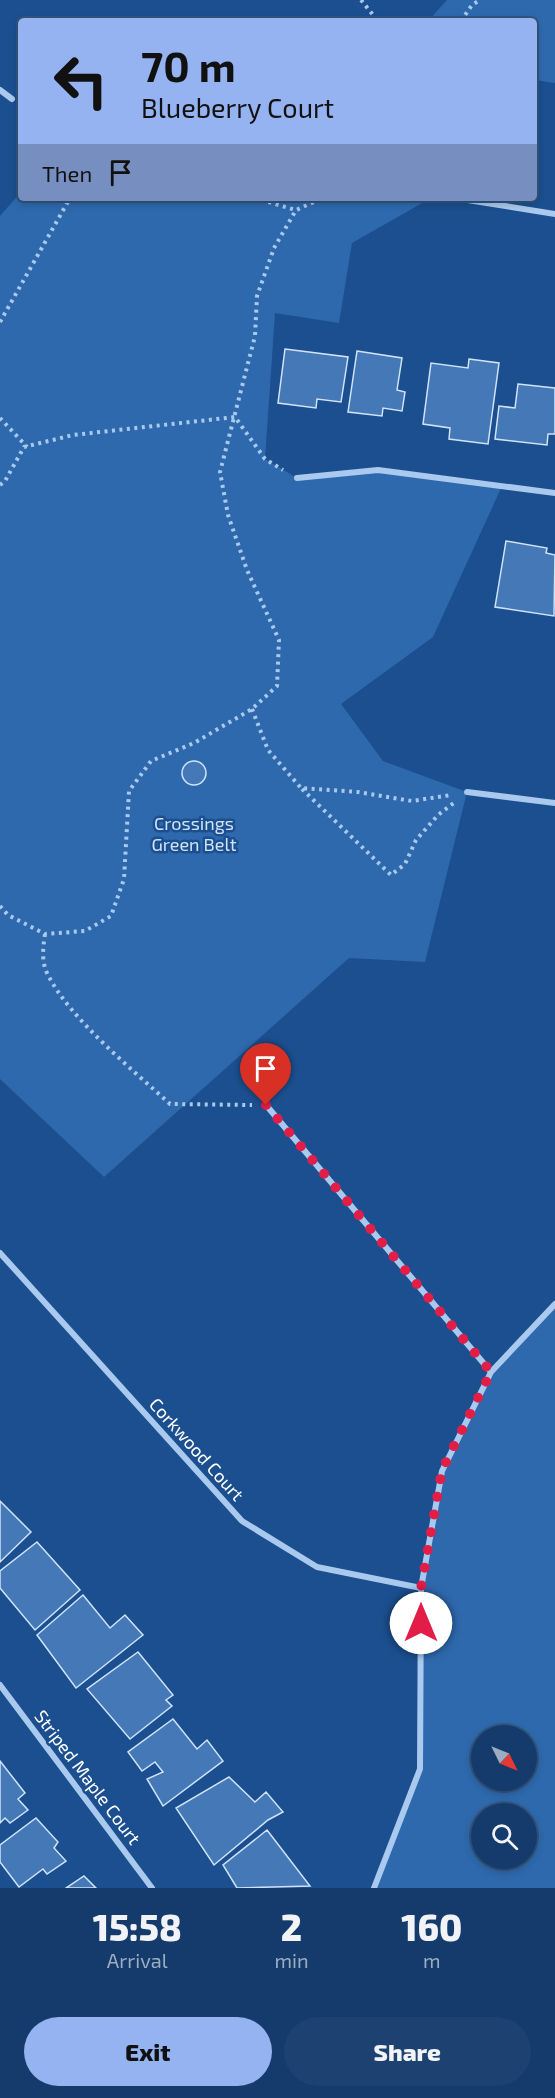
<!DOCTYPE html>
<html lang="en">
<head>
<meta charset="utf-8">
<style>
  :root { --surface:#143b6b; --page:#1d4271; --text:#f1f3f6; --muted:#9dadc1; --line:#33557e; --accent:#95b2f1 }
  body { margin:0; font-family:"Exo 2",sans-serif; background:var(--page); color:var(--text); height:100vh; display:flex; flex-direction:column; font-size:22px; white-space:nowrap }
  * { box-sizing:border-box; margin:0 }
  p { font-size:20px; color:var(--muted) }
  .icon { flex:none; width:33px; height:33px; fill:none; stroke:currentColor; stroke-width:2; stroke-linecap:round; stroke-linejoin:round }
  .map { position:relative; height:1888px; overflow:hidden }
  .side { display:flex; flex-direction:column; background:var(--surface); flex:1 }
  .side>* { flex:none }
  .banner { position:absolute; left:18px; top:18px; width:519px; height:183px; border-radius:6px; box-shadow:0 3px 9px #0003,0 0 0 2px var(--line); background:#95b2f1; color:#111; overflow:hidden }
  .needle { width:39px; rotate:133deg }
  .fabs { position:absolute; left:471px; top:1725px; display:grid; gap:12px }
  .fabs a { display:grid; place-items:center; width:66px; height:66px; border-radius:50%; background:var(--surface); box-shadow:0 3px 9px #0003,0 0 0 2px var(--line); font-size:30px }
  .pin { position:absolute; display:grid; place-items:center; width:51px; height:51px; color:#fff; margin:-62px -26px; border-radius:50% 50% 50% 0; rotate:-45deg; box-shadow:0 0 6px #0007 }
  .pin .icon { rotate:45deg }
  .me { position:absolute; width:66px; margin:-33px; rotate:0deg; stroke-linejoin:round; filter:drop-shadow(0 0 4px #0008) }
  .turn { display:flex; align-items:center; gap:21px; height:126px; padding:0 24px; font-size:27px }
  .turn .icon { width:78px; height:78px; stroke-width:2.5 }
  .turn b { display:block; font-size:42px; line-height:51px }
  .then { display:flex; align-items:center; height:57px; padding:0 24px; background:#0003; gap:12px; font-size:22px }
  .eta { display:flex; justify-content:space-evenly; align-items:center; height:102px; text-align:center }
  .eta b { font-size:36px; font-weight:800; line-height:42px }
  .cta { display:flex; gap:12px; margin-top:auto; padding:12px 24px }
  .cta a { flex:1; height:69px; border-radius:36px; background:var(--accent); color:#111; font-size:24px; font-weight:800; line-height:69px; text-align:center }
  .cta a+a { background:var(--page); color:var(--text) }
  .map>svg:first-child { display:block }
  .green { fill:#2e69ad; fill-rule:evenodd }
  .building { fill:#4478b7; stroke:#cfe3fa; stroke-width:1.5 }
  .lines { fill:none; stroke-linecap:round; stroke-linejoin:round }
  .path { stroke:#a9c9ee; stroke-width:4; stroke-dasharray:3 4.5; stroke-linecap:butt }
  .minor { stroke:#a9c9ee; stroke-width:6 }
  .route { stroke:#e11d48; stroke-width:10; stroke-dasharray:0 18 }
  .labels { text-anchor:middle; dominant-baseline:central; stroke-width:5; stroke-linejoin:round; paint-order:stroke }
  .park-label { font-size:18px; fill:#cfe3fa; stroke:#1b4f8f }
  .street-label { font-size:18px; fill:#fff; stroke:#1b4f8f }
</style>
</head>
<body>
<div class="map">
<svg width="555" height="1888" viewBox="0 0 555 1888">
  <rect width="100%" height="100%" fill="#1b4f8f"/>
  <path class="green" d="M447,0h108v83l-21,-3v-59h-106z
    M21,192v6h410l-79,45 -13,80 -64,-10 -10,146 32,19 81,-8 124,16 -69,151 -92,67 42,57 84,31 -42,170 -76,-4 -245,219 -104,-98v-863z
    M555,1304v584h-181l46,-119 1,-181 21,-117 49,-99zM482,1736h44v44h-44zM482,1814h44v44h-44z"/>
  <path class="building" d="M285,349l63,8 -7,45 -24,-3 -1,9 -38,-5z
    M357,351l45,7 -5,32 8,2 -3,19 -19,-3 -1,8 -34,-4z
    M469,359l30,4 -11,81 -39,-5 1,-11 -27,-4 8,-61 37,5z
    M518,384l37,4v46h-7l-1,11 -52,-6 4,-33 16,2z
    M506,541l41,7 -1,5 9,2 -1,61 -59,-9z
    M182 773a12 12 0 1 1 24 0a12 12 0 1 1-24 0Z
    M0,1501l31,31 -31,30z
    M37,1542l43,48 -45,40 -35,-42v-17z
    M83,1595l27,33 15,-13 18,20 -67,53 -39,-53z
    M138,1652l35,43 -7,5 6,6 -42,33 -43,-50z
    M173,1719l24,30 10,-9 16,21 -60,45 -16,-27 16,-7 -8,-10 -13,9 -14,-19z
    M0,1761l25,32 -7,6 10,11 -18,13 -5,-5 -5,5z
    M229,1777l26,25 11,-10 17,20 -15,8 -54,45 -38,-57z
    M36,1818l22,24 -4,6 12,13 -19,13 -4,-5 -24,18 -19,-25v-17z
    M267,1830l43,56 -73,2 -14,-23z
    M84,1876l12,12h-30z"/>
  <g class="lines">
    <path class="path" d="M361,0l17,21
      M461,21l11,-16 8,-5
      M254,198l42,12
      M0,322l70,-124
      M0,418l27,29
      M0,485l5,-4 19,-34 49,-12 162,-18 30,42 18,11
      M252,709l16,41 33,38 57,4 54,9 39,-6
      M302,789l89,86 14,-11 11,-24 22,-25 17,-13
      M0,906l8,9 37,19 40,-3 26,-15 13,-37 5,-88 22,-30 43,-18 58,-34 25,-23 2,-46 -32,-70 -19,-55 -8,-43 35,-136 2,-40 17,-48 22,-38 27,-12
      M45,934c-2,14 -4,28 3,41 23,45 84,94 122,129l82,1"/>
    <path class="minor" d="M0,90l12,9
      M455,198l100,16
      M297,478l81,-8 177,23
      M467,792l88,11
      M266,1105l225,267
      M0,1253l242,268 75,46 104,21
      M0,1685l152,203
      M374,1888l46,-119 1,-181 21,-117 49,-99 64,-68"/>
  </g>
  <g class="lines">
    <path class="route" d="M266,1105l225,267 -49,98 -21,118v35"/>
  </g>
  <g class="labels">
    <g class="park-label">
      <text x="194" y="823">Crossings<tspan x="194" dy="21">Green Belt</tspan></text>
    </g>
    <g class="street-label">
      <text transform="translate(197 1449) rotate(48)">Corkwood Court</text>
      <text transform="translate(88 1777) rotate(53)">Striped Maple Court</text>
    </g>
  </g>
</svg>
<div class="fabs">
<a><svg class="needle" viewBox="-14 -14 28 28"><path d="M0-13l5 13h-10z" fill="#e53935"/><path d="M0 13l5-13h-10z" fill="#9dadc1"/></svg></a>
<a><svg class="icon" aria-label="search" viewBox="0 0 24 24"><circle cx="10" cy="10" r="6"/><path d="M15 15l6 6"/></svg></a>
</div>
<div class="pin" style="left:266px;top:1105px;background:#d93025"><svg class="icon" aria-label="arrive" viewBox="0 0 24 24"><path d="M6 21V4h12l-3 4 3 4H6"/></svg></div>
<svg class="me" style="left:421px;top:1623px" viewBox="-20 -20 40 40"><circle r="19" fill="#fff"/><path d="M0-13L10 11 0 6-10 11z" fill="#e11d48"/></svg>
<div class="banner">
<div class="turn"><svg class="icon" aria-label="left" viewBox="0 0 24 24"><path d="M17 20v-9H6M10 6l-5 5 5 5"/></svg><div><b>70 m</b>Blueberry Court</div></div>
<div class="then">Then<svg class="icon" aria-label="arrive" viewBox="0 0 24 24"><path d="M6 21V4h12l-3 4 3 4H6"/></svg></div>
</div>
</div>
<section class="side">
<div class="eta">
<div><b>15:58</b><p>Arrival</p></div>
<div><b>2</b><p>min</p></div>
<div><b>160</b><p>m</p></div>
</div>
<div class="cta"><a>Exit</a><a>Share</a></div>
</section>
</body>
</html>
